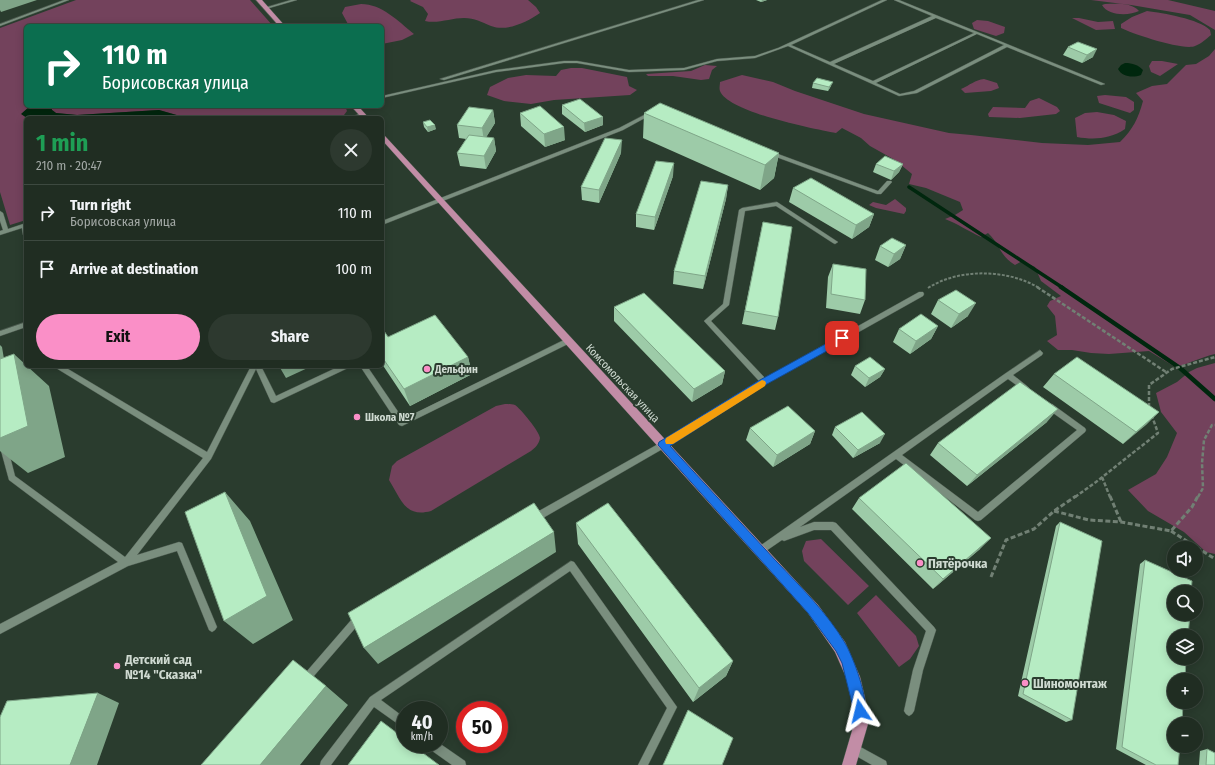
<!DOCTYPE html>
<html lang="en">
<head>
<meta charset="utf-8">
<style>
	:root { --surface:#202d22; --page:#2d392f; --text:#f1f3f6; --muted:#a2a8a5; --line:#3d4940; --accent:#fa8fc7 }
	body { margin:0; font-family:"Fira Sans Condensed",sans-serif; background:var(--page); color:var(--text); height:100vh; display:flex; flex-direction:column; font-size:15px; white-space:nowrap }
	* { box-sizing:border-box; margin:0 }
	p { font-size:13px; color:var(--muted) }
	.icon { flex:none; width:22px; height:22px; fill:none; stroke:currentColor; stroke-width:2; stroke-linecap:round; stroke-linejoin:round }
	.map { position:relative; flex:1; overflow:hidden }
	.sheet { position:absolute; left:24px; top:116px; width:360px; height:252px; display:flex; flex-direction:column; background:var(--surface); border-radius:6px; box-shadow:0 2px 10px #0003,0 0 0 1px var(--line) }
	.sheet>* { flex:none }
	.banner { position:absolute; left:24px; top:24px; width:360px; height:84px; border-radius:6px; box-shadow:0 2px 10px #0003,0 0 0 1px var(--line); background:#0b6e4f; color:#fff; overflow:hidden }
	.controls { position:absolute; left:1167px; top:541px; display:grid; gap:8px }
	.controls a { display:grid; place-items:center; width:36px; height:36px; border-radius:50%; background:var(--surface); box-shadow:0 2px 10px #0003,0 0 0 1px var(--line); font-size:20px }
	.speed { position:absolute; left:396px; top:701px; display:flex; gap:8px; font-size:20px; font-weight:700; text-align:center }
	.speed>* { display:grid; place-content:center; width:52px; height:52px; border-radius:50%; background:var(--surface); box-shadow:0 2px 10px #0003,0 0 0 1px var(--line); line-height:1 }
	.speed small { font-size:10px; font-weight:400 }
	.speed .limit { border:6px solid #d22; background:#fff; color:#111 }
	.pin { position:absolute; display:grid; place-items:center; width:34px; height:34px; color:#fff; margin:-17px; border-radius:8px; box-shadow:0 2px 6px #0006 }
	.me { position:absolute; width:44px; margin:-22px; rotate:350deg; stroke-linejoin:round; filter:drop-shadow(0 0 3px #0008) }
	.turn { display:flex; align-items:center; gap:14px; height:84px; padding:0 12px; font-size:18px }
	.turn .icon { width:52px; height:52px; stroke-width:2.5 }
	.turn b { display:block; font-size:28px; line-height:34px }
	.round { display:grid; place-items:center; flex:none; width:42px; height:42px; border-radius:21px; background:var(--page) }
	.headline { display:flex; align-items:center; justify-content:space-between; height:68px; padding:0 12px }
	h1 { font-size:24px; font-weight:700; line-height:30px; color:#1e9e55 }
	.action { display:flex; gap:8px; margin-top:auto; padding:8px 12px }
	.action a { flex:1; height:46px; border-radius:24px; background:var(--accent); color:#111; font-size:16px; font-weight:700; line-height:46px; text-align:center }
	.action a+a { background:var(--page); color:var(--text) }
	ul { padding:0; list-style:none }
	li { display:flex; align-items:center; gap:12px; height:56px; padding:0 12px; border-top:1px solid var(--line) }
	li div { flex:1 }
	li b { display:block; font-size:15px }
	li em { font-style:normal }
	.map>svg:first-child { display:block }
	.green { fill:#73425c }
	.water { fill:#00270e }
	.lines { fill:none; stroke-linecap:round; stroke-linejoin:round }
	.stream-far1 { stroke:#00270e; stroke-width:3.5 }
	.stream { stroke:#00270e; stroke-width:4.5 }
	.minor-casing { stroke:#4b594e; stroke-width:1 }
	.major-casing { stroke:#4b594e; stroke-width:1 }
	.path-far2 { stroke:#718074; stroke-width:2; stroke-dasharray:3 1.5; stroke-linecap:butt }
	.path-far1 { stroke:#718074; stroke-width:2.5; stroke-dasharray:4 2; stroke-linecap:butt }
	.path { stroke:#718074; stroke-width:3; stroke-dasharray:5 2.5; stroke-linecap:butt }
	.minor { fill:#7a8e7e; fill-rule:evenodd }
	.major { fill:#c28da6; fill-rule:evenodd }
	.wall { fill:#9dcba8 }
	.shaded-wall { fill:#7fa588 }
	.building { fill:#b6ecc3; stroke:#7fa588 }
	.route { fill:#1a73e8; stroke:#114b97 }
	.slow { fill:#f59e0b }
	.poi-dot { fill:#fa8fc7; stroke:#2a3c2e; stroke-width:1.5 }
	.labels { text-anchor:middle; stroke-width:4; stroke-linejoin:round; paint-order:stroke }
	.poi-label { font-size:11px; font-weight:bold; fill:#cfdad1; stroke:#2a3c2e; text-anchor:start }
	.street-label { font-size:11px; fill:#cfdad1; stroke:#2a3c2e }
	.near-poi-label { font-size:13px; font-weight:bold; fill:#cfdad1; stroke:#2a3c2e; text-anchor:start }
</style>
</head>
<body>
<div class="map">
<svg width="1215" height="765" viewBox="0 0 1215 765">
	<rect width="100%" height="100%" fill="#2a3c2e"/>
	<path class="green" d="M 76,0 L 250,0 L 273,26 L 26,26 L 26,106 L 30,106 L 22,114 L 27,118 L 26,118 L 26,220 L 10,225 L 0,192 L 0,28 Z
		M 411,0 L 528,0 L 536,7 L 540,13 C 527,22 507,32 491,26 C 481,22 475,18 464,18 C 451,18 438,24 425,21 L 428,14 L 423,7 L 410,1 Z
		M 1091,0 L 1168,0 L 1215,11 L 1215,30 L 1190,15 L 1131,5 Z
		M 361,4 C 382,4 398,21 414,34 L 402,40 L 382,44 L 382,26 L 349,26 L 342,13 L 345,7 Z
		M 1105,4 C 1116,4 1131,2 1139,11 C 1129,16 1108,16 1102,5 Z
		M 1147,11 C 1163,13 1199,19 1210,30 L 1211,35 C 1206,39 1201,44 1195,46 C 1184,51 1133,34 1121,28 L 1121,24 L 1132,17 Z
		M 1072,18 L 1079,18 L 1098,22 L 1113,21 L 1115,29 L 1096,30 Z
		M 977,20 L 988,21 L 1005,27 L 1004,33 L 996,36 L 974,29 L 972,23 Z
		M 1215,49 L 1215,354 C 1201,357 1189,364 1175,367 L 1149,351 L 1109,354 L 1091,353 L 1072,350 L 1058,350 L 1047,341 L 1057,335 L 1055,316 L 1047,306 L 1050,301 L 1061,296 L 1041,281 L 1035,267 L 1022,261 L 1015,265 C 998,254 1001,245 988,233 L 981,237 C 968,231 958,224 945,219 L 955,215 L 963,210 L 960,202 L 926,188 L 909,184 L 912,174 L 895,160 L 870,146 L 861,138 L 842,128 L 836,133 C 814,129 728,112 720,91 C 719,89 720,84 720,82 L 742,75 L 773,82 L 795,91 L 864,114 L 949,133 L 971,135 L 1042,143 L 1088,145 L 1120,142 C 1133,129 1138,119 1143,101 L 1136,93 L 1152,86 L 1167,84 L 1186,65 L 1196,64 L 1209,56 Z
		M 1152,61 L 1162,61 L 1178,64 L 1160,76 L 1151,72 L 1149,66 Z
		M 705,65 L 717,66 L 712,70 L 709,79 L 701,80 L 673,76 L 648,76 L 646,74 L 691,71 Z
		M 571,68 L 582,68 L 627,77 L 629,86 L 637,90 L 630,95 L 554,100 L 531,104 L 504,101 L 487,95 L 490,87 L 508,78 L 526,75 L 556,76 L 561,70 Z
		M 984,79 L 997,83 L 999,88 L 991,91 L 965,93 L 961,89 C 970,85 975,80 984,79 Z
		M 1105,95 L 1126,97 L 1134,102 L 1134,110 L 1130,113 L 1099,103 L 1097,96 Z
		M 1039,98 L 1057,107 L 1060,111 L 1056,114 L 1020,118 L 989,117 L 988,114 L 993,107 L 1025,108 L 1030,101 Z
		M 51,106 L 345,106 L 347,111 L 344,115 L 338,118 L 187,118 L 159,110 L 77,115 L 56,113 L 52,110 Z
		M 1097,112 L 1114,115 L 1126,121 L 1125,129 C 1110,139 1094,140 1077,137 L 1075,118 L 1085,113 Z
		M 895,199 L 906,208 L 906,211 L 904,214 L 876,208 L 869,205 L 873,202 L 886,205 Z
		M 1215,363 L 1215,554 L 1206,552 L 1184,532 L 1148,511 L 1128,490 L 1156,474 L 1167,457 L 1177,433 L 1161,412 L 1156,393 L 1177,382 L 1189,372 L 1197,368 Z
		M 505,404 C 508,404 512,404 515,405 C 520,408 540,432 540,438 C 539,444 535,448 531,451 L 431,511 C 405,518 401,499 389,480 L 392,466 L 397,461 L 496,406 Z
		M 821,539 L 869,586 L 848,605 L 804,561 L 802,551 L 806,541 Z
		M 876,595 L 916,636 L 919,646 L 910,659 L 899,667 L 857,613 Z"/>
	<path class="water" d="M 1125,63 C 1133,63 1138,65 1143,70 L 1141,75 C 1133,78 1122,77 1118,69 L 1121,65 Z
		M 30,106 L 51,106 L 52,110 L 56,113 L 77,115 L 159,110 L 187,118 L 27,118 L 21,114 Z"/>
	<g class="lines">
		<path class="stream-far1" d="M 909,187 L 1063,288"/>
		<path class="stream" d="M 1061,287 L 1180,368 L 1215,399"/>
		<defs>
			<path id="minor" d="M 64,0 L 69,0 L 0,26 L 0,24 Z
				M 291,0 L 297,0 L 266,9 L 264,8 Z
				M 698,0 L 704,0 L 444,80 L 440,79 Z
				M 882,0 L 887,0 L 791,45 L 830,62 L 932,16 L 894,0 L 899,0 L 1105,84 L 1101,85 L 1007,47 L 917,93 L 899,96 L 788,46 L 755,58 L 717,61 L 684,70 L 629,72 L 577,63 L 564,63 L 496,72 L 382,98 L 382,96 L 496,70 L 564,61 L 577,61 L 629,70 L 684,68 L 717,59 L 755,56 L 778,48 ZM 936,18 L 974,33 L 873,81 L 834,64 ZM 977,34 L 1004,45 L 914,91 L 900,94 L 876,83 Z
				M 650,112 L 654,113 L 623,130 L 382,225 L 382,221 L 619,128 Z
				M 362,113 L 364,114 L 364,115 L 355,118 L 349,118 Z
				M 770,151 L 878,191 L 887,181 L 891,181 L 892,182 L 881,194 L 877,194 L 768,154 L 768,152 Z
				M 777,202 L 838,242 L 835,244 L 833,243 L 776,206 L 745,211 L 729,305 L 711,321 L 765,378 L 919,292 L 923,292 L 924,294 L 923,296 L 766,384 L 666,447 L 536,522 L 533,523 L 530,522 L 529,519 L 530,516 L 660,443 L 759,381 L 704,321 L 723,304 L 739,210 L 742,208 Z
				M 0,211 L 3,213 L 8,229 L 26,223 L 26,237 L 23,235 L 22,228 L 0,235 L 0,231 L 3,230 L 0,221 Z
				M 26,322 L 26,327 L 0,336 L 0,331 Z
				M 566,339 L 568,339 L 571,341 L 570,343 L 402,426 L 399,425 L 360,366 L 367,366 L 403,419 Z
				M 1040,350 L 1043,353 L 1042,355 L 1013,375 L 1027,386 L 1029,388 L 1027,390 L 1023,390 L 1008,379 L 902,455 L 978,512 L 1077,430 L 1046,408 L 1045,406 L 1046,404 L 1052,404 L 1085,428 L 1086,430 L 1085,432 L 981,520 L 978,521 L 975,520 L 896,459 L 800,527 L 814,522 L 833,522 L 836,523 L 934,627 L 936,630 L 923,670 L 914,711 L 912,714 L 909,716 L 906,714 L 904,711 L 913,670 L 926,631 L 831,530 L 814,530 L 784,541 L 782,540 L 760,555 L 757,554 L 756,551 L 757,548 L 1006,373 Z
				M 55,366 L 63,366 L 207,452 L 251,366 L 261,366 L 276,396 L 340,366 L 349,366 L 348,368 L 274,403 L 271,402 L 256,369 L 211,459 L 137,555 L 179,542 L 182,543 L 217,627 L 215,630 L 212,632 L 209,630 L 177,551 L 128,566 L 0,634 L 0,624 L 118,562 L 9,480 L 0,447 L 0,430 L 3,431 L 4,433 L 15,476 L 125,557 L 203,458 L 56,368 Z
				M 571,561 L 574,562 L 677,707 L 648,765 L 638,765 L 667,708 L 570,571 L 381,700 L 405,718 L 405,729 L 374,707 L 331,765 L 320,765 L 321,761 L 370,697 Z
				M 360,614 L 363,616 L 365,619 L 363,622 L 358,625 L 307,684 L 304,686 L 301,684 L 299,681 L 301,678 L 352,619 Z
				M 439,743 L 465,761 L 466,765 L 452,765 L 428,748 L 427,744 L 439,744 Z
				M 855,744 L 886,761 L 887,765 L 872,765 L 851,753 L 850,749 L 851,745 Z"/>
			<path id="major" d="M 256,0 L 262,0 L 285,26 L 279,26 Z
				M 351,106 L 358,106 L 369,118 L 362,118 Z
				M 382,134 L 384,135 L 818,605 L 845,642 L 860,677 L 865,698 L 868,724 L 856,765 L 842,765 L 854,724 L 851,698 L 846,677 L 835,652 L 808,613 L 382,140 Z"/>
		</defs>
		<use href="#minor" class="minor-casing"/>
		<use href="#major" class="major-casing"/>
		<path class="path-far2" d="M 928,288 C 959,268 1008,269 1039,288"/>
		<path class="path-far1" d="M 1037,287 L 1166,372
			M 1149,407 L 1149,385 L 1172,369 L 1215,357
			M 1102,477 L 1110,497
			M 1075,497 L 1096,482 L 1158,433 L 1152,416
			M 1198,497 L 1203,488 L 1202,463 L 1204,440 L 1212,425 L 1215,425"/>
		<path class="path" d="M 1110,496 L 1121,522
			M 1054,511 L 1089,520 L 1121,522 L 1171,531 L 1192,507 L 1198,496
			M 1171,531 L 1215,559
			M 991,577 L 1006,540 L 1034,529 L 1054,511 L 1076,496"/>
		<use href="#minor" class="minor"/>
		<use href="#major" class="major"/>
	</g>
	<path class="wall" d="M 756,0 L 767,0 L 761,2 Z
		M 1078,42 L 1093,57 L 1082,63 L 1063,55 L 1068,47 Z
		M 813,83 L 831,86 L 828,91 L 812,88 Z
		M 562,105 L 603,117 L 603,125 L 585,132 L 562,114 Z
		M 493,110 L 495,123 L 486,137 L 494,138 L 496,151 L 486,169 L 460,166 L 457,153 L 466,139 L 459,138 L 457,125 Z
		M 520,113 L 565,140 L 545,147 L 521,126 Z
		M 644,113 L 779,153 L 774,178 L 760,190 L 643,138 Z
		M 423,122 L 436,129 L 428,132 L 424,127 Z
		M 621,153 L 599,203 L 582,200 L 581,187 Z
		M 876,164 L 903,164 L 899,172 L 891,180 L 873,172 Z
		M 673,176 L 654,230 L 636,227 L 636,214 Z
		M 728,185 L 726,199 L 703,289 L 673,284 L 674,271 Z
		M 793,188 L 874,214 L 869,227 L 852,239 L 789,202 Z
		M 763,222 L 778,317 L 775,330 L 742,324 Z
		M 906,245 L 900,259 L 888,267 L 875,260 L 880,246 Z
		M 833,264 L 865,300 L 860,314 L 826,308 L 828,277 Z
		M 938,300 L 968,316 L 951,328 L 931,314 Z
		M 614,307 L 725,371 L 722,384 L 692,402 L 614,321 Z
		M 938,326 L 931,339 L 910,354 L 893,342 L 899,329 Z
		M 382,328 L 388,337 L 468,357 L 472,374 L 410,406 L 382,364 Z
		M 855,366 L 885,369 L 880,377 L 865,387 L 851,375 Z
		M 1054,374 L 1159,412 L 1123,444 L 1043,387 Z
		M 1047,422 L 967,486 L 930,455 L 938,443 Z
		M 835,427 L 880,443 L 853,458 L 832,435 Z
		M 750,428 L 815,431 L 810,444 L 773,467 L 746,440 Z
		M 859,498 L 980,549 L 933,589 L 852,509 Z
		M 1060,522 L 1072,720 L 1066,722 L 1018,696 L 1056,526 Z
		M 576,523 L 733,661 L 726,676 L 693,702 L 578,544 Z
		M 1145,560 L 1178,765 L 1146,765 L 1116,749 L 1140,564 Z
		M 1207,749 L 1215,765 L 1199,765 L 1200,751 Z"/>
	<path class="shaded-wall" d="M 0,0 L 37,0 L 1,12 L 0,10 Z
		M 762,0 L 767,0 L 761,2 Z
		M 1097,49 L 1093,57 L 1082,63 L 1087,55 Z
		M 833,82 L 831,86 L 828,91 L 829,87 Z
		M 493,110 L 495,123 L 484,141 L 482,128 Z
		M 603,117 L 603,125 L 585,132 L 584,123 Z
		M 435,125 L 436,129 L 428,132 L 427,127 Z
		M 564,127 L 565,140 L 545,147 L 544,134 Z
		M 494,138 L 496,151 L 486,169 L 484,156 Z
		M 622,140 L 621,153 L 599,203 L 599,190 Z
		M 779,153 L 774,178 L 760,190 L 765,165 Z
		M 674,163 L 673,176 L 654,230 L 655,217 Z
		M 903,164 L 899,172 L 891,180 L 894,171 Z
		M 728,185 L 726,199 L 703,289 L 705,276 Z
		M 874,214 L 869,227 L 852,239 L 856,225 Z
		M 906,245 L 900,259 L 888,267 L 894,254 Z
		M 976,303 L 968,316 L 951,328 L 959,314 Z
		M 938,326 L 931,339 L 910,354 L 916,341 Z
		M 0,345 L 2,347 L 5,365 L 0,367 Z
		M 14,354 L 26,365 L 26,366 L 27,366 L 49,386 L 65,457 L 28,473 L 0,451 L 0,438 Z
		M 468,357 L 472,374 L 410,406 L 404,389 Z
		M 279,366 L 312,366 L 286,378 Z
		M 885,369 L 880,377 L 865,387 L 869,378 Z
		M 725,371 L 722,384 L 692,402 L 694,389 Z
		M 1058,409 L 1047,422 L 967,486 L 977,475 Z
		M 1159,412 L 1146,425 L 1123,444 L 1136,432 Z
		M 815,431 L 810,444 L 773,467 L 777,455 Z
		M 885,434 L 880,443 L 853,458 L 858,450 Z
		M 225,492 L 250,521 L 293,620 L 253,644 L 224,621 Z
		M 554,532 L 556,552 L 378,664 L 364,648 Z
		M 991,538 L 980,549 L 933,589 L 943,579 Z
		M 733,661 L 726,676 L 693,702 L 699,688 Z
		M 326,686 L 348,705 L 300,765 L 260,765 Z
		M 98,693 L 119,703 L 97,765 L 70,765 Z"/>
	<path class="building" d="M 1078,42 L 1097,49 L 1087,55 L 1068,47 Z
		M 817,78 L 833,82 L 829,87 L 813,83 Z
		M 580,99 L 603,117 L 584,123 L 562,105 Z
		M 660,103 L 779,153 L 765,165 L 644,113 Z
		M 540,106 L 564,127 L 544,134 L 520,113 Z
		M 469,107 L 493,110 L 482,128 L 457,125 Z
		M 430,120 L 435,125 L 427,127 L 423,122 Z
		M 469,135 L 494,138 L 484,156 L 457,153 Z
		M 605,138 L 622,140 L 599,190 L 581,187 Z
		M 885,156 L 903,164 L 894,171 L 876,164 Z
		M 656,161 L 674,163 L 655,217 L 636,214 Z
		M 811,178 L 874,214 L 856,225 L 793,188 Z
		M 701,181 L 728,185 L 705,276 L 674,271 Z
		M 24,202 L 26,202 L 26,211 Z
		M 763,222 L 792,227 L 778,317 L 745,311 Z
		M 892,238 L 906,245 L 894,254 L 880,246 Z
		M 833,264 L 866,269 L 865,300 L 831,294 Z
		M 956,290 L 976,303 L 959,314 L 938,300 Z
		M 644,293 L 725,371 L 694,389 L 614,307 Z
		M 921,314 L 938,326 L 916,341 L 899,329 Z
		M 435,315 L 468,357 L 404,389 L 382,357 L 382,328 L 388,337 Z
		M 14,354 L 28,426 L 0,438 L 0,359 Z
		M 870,357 L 885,369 L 869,378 L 855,366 Z
		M 1077,357 L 1159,412 L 1136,432 L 1054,374 Z
		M 1020,382 L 1058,409 L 977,475 L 938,443 Z
		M 788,406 L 815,431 L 777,455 L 750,428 Z
		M 862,412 L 885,434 L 858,450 L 835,427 Z
		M 906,463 L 991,538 L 943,579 L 859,498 Z
		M 225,492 L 267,596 L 224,621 L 185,512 Z
		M 534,503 L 554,532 L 364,648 L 348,613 Z
		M 608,503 L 733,661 L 699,688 L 576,523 Z
		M 1060,522 L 1102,541 L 1072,720 L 1023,694 Z
		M 1145,560 L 1192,581 L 1191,592 L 1174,592 L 1174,614 L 1190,614 L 1188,636 L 1174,636 L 1174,658 L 1186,658 L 1185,680 L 1174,680 L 1174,702 L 1183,702 L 1182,724 L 1174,724 L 1174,746 L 1180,746 L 1178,765 L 1156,765 L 1122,747 Z
		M 293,660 L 326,686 L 260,765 L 201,765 Z
		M 98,693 L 70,765 L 0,765 L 0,717 L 7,701 Z
		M 688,710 L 733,738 L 722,765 L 663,765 Z
		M 381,721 L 405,739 L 405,744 L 411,744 L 439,765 L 348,765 Z
		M 1207,749 L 1215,753 L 1215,765 L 1206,765 Z"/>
	<path class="route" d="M 842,335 L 846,338 L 845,341 L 767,384 L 670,446 C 705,484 741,523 777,562 C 801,587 827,613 845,643 C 853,657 870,701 864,715 L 860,717 L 855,715 L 842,663 L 836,651 L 808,613 L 658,445 L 659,442 L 760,380 Z"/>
	<path class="slow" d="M 762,380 L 765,381 L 766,383 L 765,386 L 673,444 L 666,444 L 665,441 L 666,438 Z"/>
	<g class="poi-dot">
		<circle cx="427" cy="369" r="4"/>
		<circle cx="357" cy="417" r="4"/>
		<circle cx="920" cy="563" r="4"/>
		<circle cx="117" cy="666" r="4"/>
		<circle cx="1025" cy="683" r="4"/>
	</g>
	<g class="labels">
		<g class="poi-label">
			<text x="435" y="373">Дельфин</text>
			<text x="365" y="421">Школа №7</text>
		</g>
		<g class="street-label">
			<text transform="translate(623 383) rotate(47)" y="4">Комсомольская улица</text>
		</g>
		<g class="near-poi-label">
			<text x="928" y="568">Пятёрочка</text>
			<text x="125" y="664">Детский сад<tspan x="125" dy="15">№14 "Сказка"</tspan></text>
			<text x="1033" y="688">Шиномонтаж</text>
		</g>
	</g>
</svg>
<div class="controls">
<a><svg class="icon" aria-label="sound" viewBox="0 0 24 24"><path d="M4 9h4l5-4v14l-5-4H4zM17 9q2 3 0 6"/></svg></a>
<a><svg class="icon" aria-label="search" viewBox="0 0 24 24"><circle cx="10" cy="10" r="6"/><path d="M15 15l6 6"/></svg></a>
<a><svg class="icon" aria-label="layers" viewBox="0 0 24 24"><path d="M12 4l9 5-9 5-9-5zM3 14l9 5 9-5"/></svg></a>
<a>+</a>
<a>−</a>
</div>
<div class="speed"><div>40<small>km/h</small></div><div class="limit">50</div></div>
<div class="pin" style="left:842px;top:338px;background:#d93025"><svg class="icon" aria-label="arrive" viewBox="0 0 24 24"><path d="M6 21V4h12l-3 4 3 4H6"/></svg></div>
<svg class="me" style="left:860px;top:711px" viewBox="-20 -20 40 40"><path d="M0-17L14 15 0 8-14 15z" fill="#1a73e8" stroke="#fff" stroke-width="4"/></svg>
<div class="banner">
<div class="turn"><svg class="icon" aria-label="right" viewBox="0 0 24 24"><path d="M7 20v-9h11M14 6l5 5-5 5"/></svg><div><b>110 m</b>Борисовская улица</div></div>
</div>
<section class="sheet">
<div class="headline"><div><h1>1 min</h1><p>210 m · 20:47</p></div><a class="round"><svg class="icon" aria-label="close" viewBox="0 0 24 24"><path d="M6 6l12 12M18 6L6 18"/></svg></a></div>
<ul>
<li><svg class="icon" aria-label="right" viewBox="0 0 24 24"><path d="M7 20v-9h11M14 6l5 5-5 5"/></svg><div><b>Turn right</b><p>Борисовская улица</p></div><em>110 m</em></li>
<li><svg class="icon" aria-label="arrive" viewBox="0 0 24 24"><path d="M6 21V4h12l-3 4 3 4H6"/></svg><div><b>Arrive at destination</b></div><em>100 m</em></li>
</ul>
<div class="action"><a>Exit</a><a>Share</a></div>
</section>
</div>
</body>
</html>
